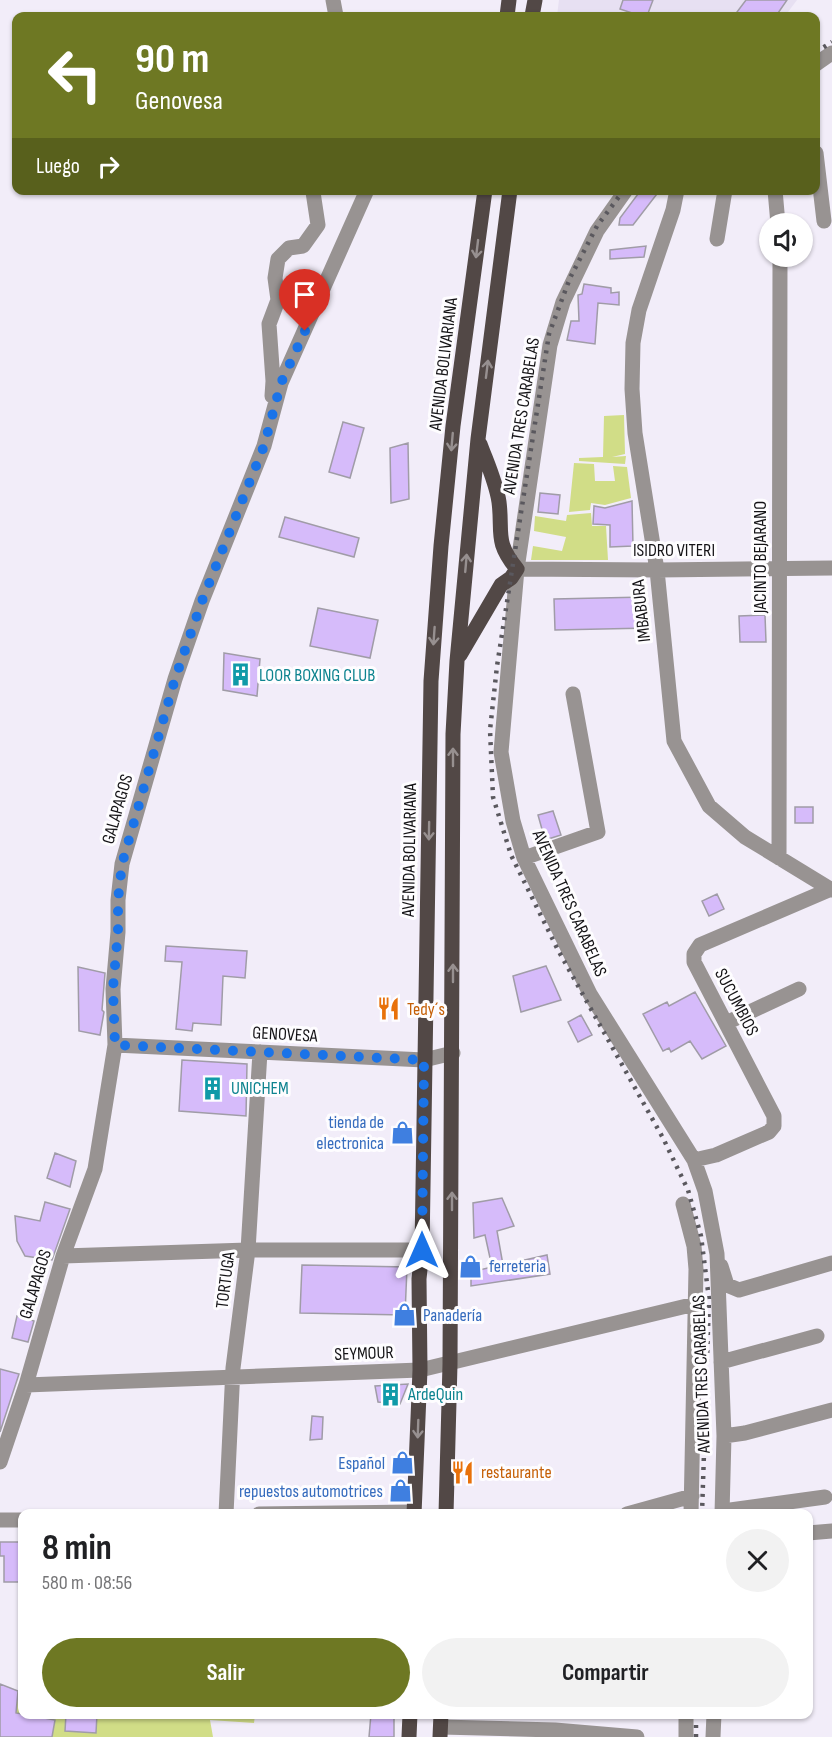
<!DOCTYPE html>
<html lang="es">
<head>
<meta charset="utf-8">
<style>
	:root { --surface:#fff; --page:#f2f2f2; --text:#202124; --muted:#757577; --accent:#6e7823 }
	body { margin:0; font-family:"Sofia Sans Condensed",sans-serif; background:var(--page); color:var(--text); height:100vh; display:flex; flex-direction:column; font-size:22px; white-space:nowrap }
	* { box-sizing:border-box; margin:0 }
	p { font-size:20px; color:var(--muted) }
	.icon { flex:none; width:33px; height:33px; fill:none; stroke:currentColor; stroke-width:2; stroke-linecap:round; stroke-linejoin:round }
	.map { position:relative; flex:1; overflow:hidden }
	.drawer { position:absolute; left:18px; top:1509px; width:795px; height:210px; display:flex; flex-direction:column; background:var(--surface); border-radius:12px; box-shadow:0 2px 4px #0004 }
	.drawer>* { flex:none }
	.top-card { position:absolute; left:12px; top:12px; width:808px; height:183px; border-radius:12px; box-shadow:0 2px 4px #0004; background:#6e7823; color:#fff; overflow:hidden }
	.tools { position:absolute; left:759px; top:213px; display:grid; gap:12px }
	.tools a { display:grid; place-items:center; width:54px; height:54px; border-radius:50%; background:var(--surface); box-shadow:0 2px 4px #0004; font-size:30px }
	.pin { position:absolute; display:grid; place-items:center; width:51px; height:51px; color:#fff; margin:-62px -26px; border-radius:50% 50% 50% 0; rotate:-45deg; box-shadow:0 0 6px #0007 }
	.pin .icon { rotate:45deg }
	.me { position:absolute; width:66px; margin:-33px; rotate:0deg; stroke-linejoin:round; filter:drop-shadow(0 0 4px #0008) }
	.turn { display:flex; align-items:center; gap:21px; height:126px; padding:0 24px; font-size:27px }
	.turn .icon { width:78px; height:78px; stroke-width:2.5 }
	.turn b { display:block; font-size:42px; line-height:51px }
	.then { display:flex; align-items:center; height:57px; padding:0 24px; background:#0003; gap:12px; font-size:22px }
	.round { display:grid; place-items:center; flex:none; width:63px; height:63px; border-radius:32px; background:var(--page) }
	.headline { display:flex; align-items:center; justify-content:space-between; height:102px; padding:0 24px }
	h1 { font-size:36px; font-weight:700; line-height:45px }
	.action { display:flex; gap:12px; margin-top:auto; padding:12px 24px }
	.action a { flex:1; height:69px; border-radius:36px; background:var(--accent); color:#fff; font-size:24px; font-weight:700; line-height:69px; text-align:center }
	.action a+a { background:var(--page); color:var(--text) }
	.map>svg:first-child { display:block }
	.built { fill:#e7e0f2 }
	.green { fill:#d1dd87 }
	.building { fill:#d6bbfa; stroke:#a09ca7; stroke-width:1.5 }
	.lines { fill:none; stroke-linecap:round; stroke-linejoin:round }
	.minor { stroke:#989392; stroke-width:15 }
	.major { stroke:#524846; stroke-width:15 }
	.rail { stroke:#5a585e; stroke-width:4.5; stroke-dasharray:3 6; stroke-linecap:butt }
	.oneway { stroke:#979090 }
	.route { stroke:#1a73e8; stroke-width:10; stroke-dasharray:0 18 }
	.labels { text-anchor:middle; stroke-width:6; stroke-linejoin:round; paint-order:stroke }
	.street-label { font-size:18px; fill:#141316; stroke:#fefdff }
	.culture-label { font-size:18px; fill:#0d838f; stroke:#fefdff; text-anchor:start }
	.food-label { font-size:18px; fill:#c56008; stroke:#fefdff; text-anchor:start }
	.shop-label { font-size:18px; fill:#366cbe; stroke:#fefdff; text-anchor:end }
</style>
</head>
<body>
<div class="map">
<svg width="832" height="1737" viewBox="0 0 832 1737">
	<rect width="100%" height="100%" fill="#f2edf9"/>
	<path class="built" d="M 559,0 L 797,0 L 785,16 L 557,16 Z"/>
	<path class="green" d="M 624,415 L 625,454 L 612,457 L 626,456 L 625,464 L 579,461 L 579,458 L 603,457 L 604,416 Z
		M 574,463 L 594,464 L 595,481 L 615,481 L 613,466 L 627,467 L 631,498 L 605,505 L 591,503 L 590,510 L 569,512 Z
		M 591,513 L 592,526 L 606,526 L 608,560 L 531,560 L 533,546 L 562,551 L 566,537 L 534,531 L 535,516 L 566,521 L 567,515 Z
		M 22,1661 L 22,1714 L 255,1715 L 254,1723 L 210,1720 L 213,1737 L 13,1737 Z"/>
	<path class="building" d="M 623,0 L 653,0 L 647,16 L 641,16 L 620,9 Z
		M 746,0 L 787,0 L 776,16 L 734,16 Z
		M 641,190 L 660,190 L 633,225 L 619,225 L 620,218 Z
		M 646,246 L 644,257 L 610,259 L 610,250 Z
		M 584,284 L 611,288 L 611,293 L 619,292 L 619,305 L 598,303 L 595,344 L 567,340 L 571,321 L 579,321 L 578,295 L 582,294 Z
		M 343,422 L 364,428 L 350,478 L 329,472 Z
		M 408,443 L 409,499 L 391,503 L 390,448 Z
		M 540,493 L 560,495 L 558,514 L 538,512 Z
		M 632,501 L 633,546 L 610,547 L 610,525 L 593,524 L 594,506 L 605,508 Z
		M 285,517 L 359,538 L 354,557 L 279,537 Z
		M 645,597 L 649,628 L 555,630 L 554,599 Z
		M 318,608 L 378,620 L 370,658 L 310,646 Z
		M 765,615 L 766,642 L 740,642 L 739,616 Z
		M 224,653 L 260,659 L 257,696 L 223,690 Z
		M 795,807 L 813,807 L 813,823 L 795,823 Z
		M 553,811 L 561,835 L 545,840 L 538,815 Z
		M 717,894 L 724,909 L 709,916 L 702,901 Z
		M 166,946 L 247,951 L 245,978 L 223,976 L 221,1025 L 193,1023 L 192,1031 L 176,1029 L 182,962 L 165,961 Z
		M 546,966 L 561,1000 L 521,1012 L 513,976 Z
		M 78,967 L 105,973 L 102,1010 L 104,1012 L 100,1035 L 79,1031 Z
		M 695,992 L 726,1046 L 702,1059 L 690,1041 L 671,1052 L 669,1048 L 663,1051 L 643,1014 L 667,1002 L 669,1006 Z
		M 581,1015 L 592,1035 L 578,1042 L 568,1022 Z
		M 182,1060 L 247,1064 L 246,1116 L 179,1111 Z
		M 55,1153 L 76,1161 L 70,1187 L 47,1178 Z
		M 502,1198 L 514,1226 L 497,1231 L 503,1265 L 547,1255 L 550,1274 L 471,1286 L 471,1272 L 492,1267 L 485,1235 L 474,1238 L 473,1203 Z
		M 45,1202 L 70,1209 L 52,1260 L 25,1256 L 17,1241 L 15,1216 L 40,1221 Z
		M 302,1265 L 407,1267 L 405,1315 L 300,1313 Z
		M 17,1316 L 34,1321 L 28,1342 L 12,1338 Z
		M 0,1369 L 19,1374 L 0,1432 Z
		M 408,1384 L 400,1404 L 378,1402 L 375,1386 Z
		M 312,1416 L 323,1417 L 322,1439 L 310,1440 Z
		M 0,1542 L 22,1542 L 22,1582 L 4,1582 L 4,1556 L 0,1556 Z
		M 0,1684 L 18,1691 L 16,1713 L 55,1720 L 52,1737 L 0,1737 Z
		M 66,1714 L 97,1714 L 96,1733 L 65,1731 Z
		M 371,1714 L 394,1714 L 394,1737 L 369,1737 Z"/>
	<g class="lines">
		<path class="minor" d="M 333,0 L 336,16
			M 816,64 L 832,53
			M 816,153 L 824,221
			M 626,190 L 597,231 L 563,302 L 550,345 L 517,569 L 501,752 L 513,821 L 524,858 L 590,994 L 694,1160 L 705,1191 L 717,1254 L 724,1436 L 722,1514
			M 677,190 L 673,210 L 639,310 L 633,343 L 632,389 L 635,433 L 657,570 L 674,741 L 709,806 L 745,837 L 832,890
			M 775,190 L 778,224
			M 717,239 L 725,190
			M 272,396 L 273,381 L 269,324 L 278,300 L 275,278 L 278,259 L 289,248 L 303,246 L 318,225 L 313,192 L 315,190
			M 517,569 L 657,570 L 832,568
			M 524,858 L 598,832 L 573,694
			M 779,858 L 780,256
			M 726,1023 L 799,989
			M 115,1045 L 424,1060 L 453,1053
			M 694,1160 L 716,1155 L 769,1132 L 774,1126 L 774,1116 L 694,962 L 694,954 L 700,945 L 831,889
			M 683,1204 L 694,1246 L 696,1269 L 691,1514
			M 63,1256 L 248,1250 L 422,1250
			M 721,1266 L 727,1285 L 739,1290 L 832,1263
			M 721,1362 L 817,1336
			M 26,1385 L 420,1370 L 695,1304
			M 724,1436 L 745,1433 L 832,1410
			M 0,1462 L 26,1385 L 63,1256 L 95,1169 L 115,1045 L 113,989 L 118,932 L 118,900 L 122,864 L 175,679 L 202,601 L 264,446 L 281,383 L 367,190
			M 723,1511 L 825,1497
			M 226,1514 L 233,1368 L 248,1250 L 260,1052
			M 259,1514 L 414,1512
			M 627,1514 L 692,1496
			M 0,1520 L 22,1520
			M 808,1533 L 832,1531
			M 441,1727 L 555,1730 L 637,1737
			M 686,1737 L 686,1714
			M 713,1737 L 714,1714"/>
		<path class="major" d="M 507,16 L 509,0
			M 532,16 L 535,0
			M 460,655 L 501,585 L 511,578 L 517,569 C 494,541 503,533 499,502 C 496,482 487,463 480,444
			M 414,1514 L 420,1370 L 419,1279 L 422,1250 L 431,681 L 441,546 L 453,426 L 485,190
			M 446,1514 L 450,1364 L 453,734 L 457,661 L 478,439 L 510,190
			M 409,1737 L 410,1714
			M 440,1737 L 441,1714"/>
		<path class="rail" d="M 816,52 L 832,42
			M 624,190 L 597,226 L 570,278 L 549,334 L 497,666 L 490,730 L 493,797 L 511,855 L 558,950 L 663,1138 L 688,1190 L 701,1236 L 709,1299 L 702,1514
			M 696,1737 L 696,1714"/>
	</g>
	<defs><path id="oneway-shaft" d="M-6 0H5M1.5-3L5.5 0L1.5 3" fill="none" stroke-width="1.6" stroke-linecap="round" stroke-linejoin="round" transform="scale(1.5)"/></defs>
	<g class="oneway">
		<use href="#oneway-shaft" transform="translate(477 249) rotate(97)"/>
		<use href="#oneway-shaft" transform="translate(487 369) rotate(-83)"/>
		<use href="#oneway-shaft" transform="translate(452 442) rotate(95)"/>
		<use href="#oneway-shaft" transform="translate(466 563) rotate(-85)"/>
		<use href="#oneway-shaft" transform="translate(434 636) rotate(94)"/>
		<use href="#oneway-shaft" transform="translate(453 757) rotate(-90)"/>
		<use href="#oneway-shaft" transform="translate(429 831) rotate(91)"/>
		<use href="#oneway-shaft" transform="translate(453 973) rotate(-90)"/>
		<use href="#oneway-shaft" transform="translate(452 1201) rotate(-90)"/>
		<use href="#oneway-shaft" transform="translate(418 1429) rotate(92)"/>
	</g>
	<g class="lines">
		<path class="route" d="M 305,331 L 281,383 L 264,446 L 202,601 L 175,679 L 122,864 L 118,900 L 118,932 L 113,988 L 115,1045 L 424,1060 L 422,1250"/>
	</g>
	<defs>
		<symbol id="building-bare" viewBox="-9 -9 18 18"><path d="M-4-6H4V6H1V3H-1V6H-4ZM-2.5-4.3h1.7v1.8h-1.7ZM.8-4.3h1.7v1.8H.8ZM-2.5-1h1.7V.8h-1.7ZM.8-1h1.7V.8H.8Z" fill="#0f9aa8" stroke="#fefdff" stroke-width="2.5" paint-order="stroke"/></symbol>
		<symbol id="restaurant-bare" viewBox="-9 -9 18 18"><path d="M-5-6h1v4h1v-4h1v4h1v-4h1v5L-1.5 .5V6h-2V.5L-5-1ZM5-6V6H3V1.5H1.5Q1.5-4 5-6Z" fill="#e8710a" stroke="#fefdff" stroke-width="2.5" paint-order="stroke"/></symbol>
		<symbol id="shop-bare" viewBox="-9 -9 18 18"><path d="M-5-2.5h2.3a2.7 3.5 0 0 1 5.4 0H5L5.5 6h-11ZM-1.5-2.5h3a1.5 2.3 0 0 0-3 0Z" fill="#3f7fe0" stroke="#fefdff" stroke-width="2.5" paint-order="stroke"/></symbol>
	</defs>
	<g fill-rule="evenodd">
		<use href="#building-bare" x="224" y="658" width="33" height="33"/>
		<use href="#restaurant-bare" x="372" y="992" width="33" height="33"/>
		<use href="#building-bare" x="196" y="1072" width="33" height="33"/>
		<use href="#shop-bare" x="386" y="1116" width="33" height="33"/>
		<use href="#shop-bare" x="454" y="1250" width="33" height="33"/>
		<use href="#shop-bare" x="388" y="1298" width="33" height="33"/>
		<use href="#building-bare" x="374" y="1378" width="33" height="33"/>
		<use href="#shop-bare" x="386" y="1446" width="33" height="33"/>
		<use href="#restaurant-bare" x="446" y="1456" width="33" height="33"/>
		<use href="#shop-bare" x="384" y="1474" width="33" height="33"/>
	</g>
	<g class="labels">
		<g class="street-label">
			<text transform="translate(443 364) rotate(-83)" y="6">AVENIDA BOLIVARIANA</text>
			<text transform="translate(521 416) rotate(-81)" y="6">AVENIDA TRES CARABELAS</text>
			<text x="674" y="556">ISIDRO VITERI</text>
			<text transform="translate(760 557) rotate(-90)" y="6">JACINTO BEJARANO</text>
			<text transform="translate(641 611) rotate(-96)" y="6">IMBABURA</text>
			<text transform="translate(117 809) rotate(-74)" y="6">GALAPAGOS</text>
			<text transform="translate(409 850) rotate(-89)" y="6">AVENIDA BOLIVARIANA</text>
			<text transform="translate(570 903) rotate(66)" y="6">AVENIDA TRES CARABELAS</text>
			<text transform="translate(737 1002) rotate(62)" y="6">SUCUMBIOS</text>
			<text transform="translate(285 1034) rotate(3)" y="6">GENOVESA</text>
			<text transform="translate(225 1280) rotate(-83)" y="6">TORTUGA</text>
			<text transform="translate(35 1284) rotate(-73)" y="6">GALAPAGOS</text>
			<text transform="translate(364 1353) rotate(-2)" y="6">SEYMOUR</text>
			<text transform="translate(701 1374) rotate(-92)" y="6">AVENIDA TRES CARABELAS</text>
		</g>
		<g class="culture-label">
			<text x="259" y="681">LOOR BOXING CLUB</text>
			<text x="231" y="1094">UNICHEM</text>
			<text x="408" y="1400">ArdeQuin</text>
		</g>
		<g class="food-label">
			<text x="407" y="1015">Tedy´s</text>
			<text x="481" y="1478">restaurante</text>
		</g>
		<g class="shop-label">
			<text x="384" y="1128">tienda de<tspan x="384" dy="21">electronica</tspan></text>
			<text x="489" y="1272" text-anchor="start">ferreteria</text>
			<text x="423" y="1321" text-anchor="start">Panadería</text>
			<text x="385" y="1469">Español</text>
			<text x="383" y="1497">repuestos automotrices</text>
		</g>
	</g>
</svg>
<div class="tools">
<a><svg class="icon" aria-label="sound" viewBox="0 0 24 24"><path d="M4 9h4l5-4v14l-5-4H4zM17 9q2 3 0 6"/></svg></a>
</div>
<div class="pin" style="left:305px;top:331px;background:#d93025"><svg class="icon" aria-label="arrive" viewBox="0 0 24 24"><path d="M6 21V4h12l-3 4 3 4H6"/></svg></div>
<svg class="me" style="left:422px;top:1250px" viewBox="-20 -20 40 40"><path d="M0-17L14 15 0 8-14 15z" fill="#1a73e8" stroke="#fff" stroke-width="4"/></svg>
<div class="top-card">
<div class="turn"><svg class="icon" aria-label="left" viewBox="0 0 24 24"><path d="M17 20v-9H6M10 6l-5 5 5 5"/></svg><div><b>90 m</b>Genovesa</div></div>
<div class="then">Luego<svg class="icon" aria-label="right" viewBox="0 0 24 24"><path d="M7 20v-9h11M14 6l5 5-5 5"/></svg></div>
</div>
<section class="drawer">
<div class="headline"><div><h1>8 min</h1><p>580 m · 08:56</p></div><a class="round"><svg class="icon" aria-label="close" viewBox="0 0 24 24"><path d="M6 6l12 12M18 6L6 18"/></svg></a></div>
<div class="action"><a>Salir</a><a>Compartir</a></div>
</section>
</div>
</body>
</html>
